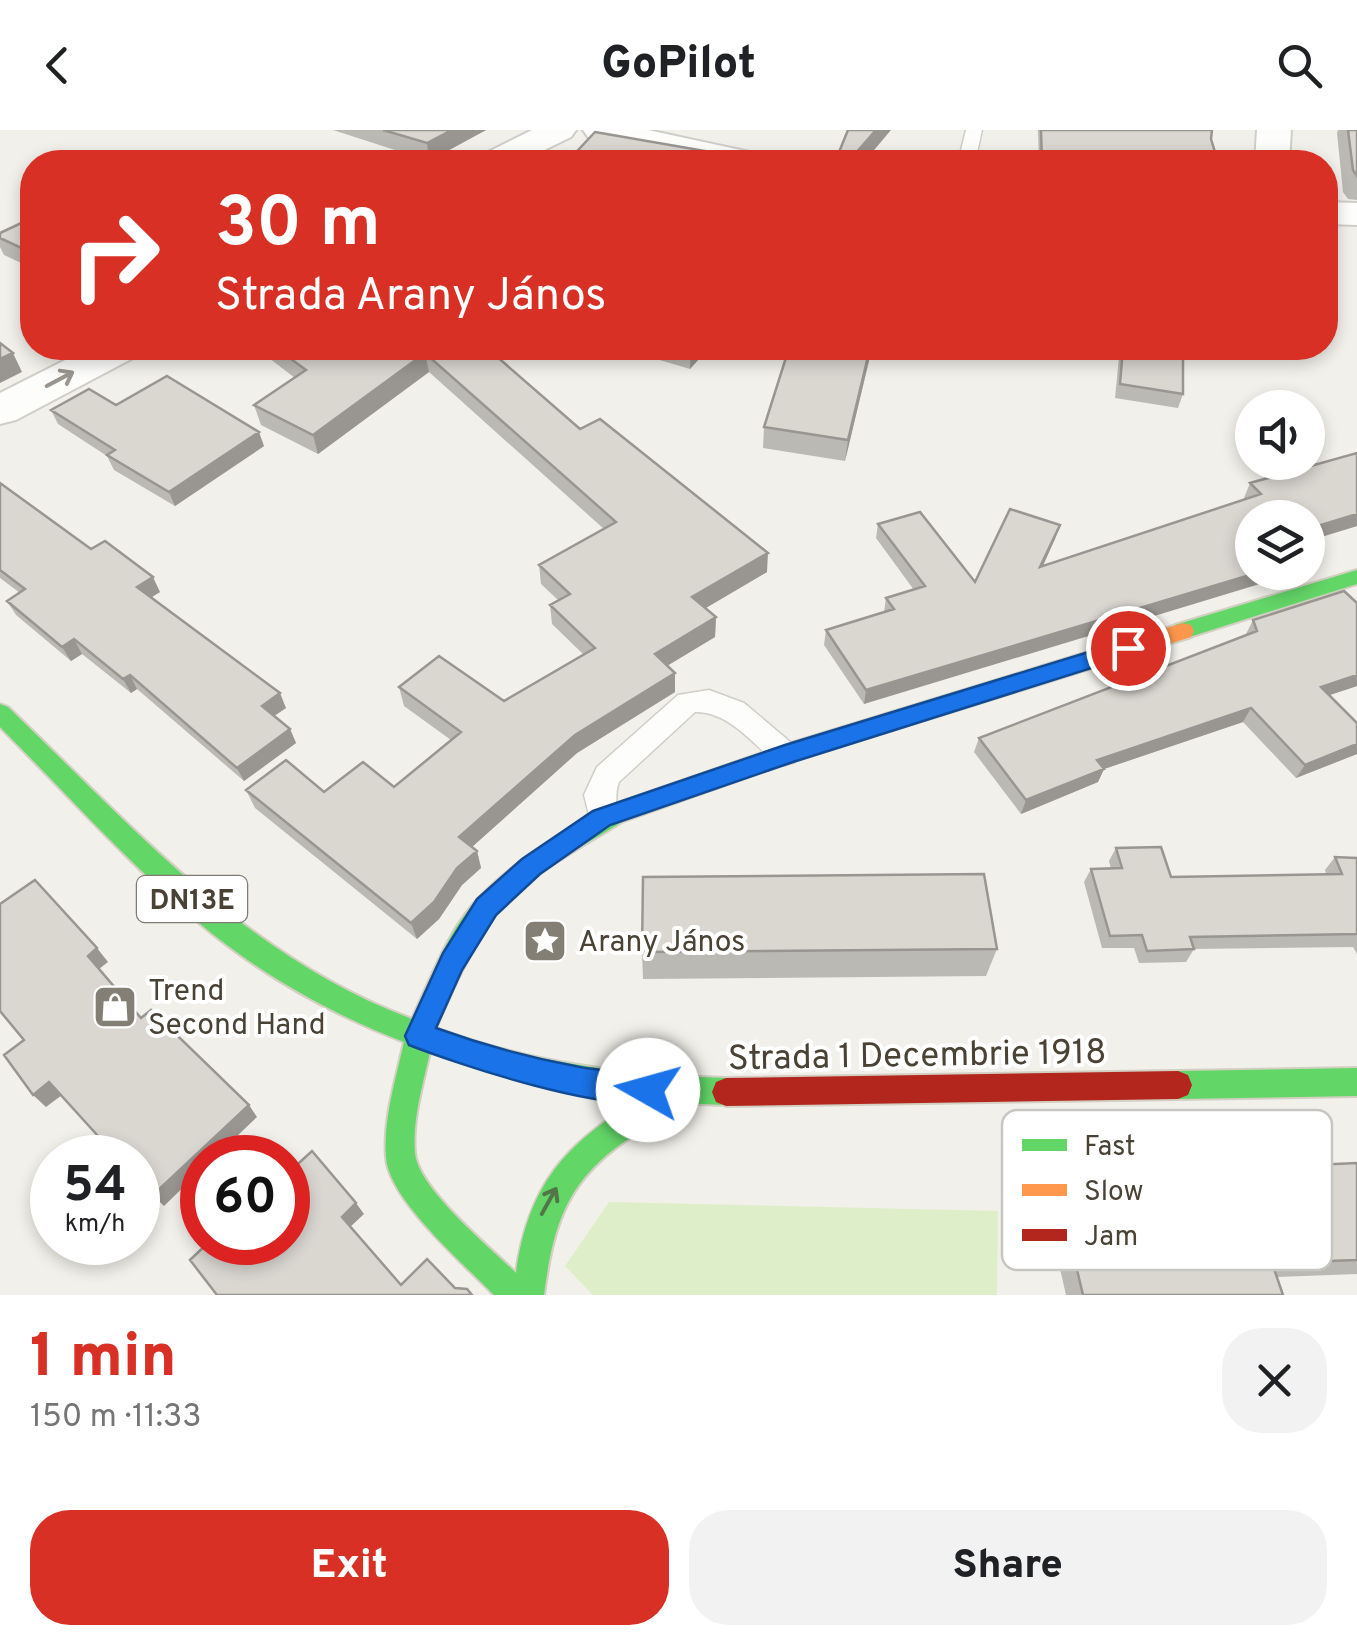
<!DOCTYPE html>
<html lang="en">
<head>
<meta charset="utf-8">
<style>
	:root { --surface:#fff; --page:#f2f2f2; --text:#202124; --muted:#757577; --accent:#d93025 }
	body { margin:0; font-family:Overpass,sans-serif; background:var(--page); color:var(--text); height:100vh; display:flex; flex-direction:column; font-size:38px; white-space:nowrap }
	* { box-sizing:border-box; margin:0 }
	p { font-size:32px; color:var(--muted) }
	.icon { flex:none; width:55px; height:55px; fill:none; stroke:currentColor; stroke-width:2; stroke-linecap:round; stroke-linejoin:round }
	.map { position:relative; height:1165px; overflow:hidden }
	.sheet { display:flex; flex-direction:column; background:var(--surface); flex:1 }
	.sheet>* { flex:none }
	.guide { position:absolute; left:20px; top:20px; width:1318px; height:210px; border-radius:40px; box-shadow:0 5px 15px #0003; background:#d93025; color:#fff; overflow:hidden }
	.controls { position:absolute; left:1235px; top:260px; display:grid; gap:20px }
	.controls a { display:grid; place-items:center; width:90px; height:90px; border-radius:50%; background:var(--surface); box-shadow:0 5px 15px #0003; font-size:50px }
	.speed { position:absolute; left:30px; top:1005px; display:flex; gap:20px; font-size:50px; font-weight:700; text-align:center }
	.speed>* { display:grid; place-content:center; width:130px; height:130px; border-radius:50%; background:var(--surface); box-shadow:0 5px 15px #0003; line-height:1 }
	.speed small { font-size:25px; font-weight:400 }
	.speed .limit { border:15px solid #d22; background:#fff; color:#111 }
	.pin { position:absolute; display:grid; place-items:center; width:85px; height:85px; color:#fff; margin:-42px; border:5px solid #fff; border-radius:50%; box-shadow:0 2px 10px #0007 }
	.me { position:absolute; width:110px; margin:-55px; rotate:277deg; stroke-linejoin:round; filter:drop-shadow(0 0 8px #0008) }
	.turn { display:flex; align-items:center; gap:35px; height:210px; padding:0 30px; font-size:45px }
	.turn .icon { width:130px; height:130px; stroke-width:2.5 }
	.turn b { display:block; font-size:70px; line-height:85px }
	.round { display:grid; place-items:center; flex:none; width:105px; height:105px; border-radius:40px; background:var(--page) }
	.head { display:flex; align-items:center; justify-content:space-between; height:170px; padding:0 30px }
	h1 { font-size:60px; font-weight:800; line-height:75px; color:var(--accent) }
	.action { display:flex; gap:20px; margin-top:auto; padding:20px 30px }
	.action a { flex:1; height:115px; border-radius:40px; background:var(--accent); color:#fff; font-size:40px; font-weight:800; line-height:115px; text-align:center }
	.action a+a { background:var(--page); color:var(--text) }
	header { display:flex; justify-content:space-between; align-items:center; height:130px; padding:0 30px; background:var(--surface); font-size:45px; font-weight:800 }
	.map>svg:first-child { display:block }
	.green { fill:#deeec8 }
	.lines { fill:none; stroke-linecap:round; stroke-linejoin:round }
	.lane-casing { stroke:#d0cec8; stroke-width:3 }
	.street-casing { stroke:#d0cec8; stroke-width:4 }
	.fast-casing { stroke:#d3cfc2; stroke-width:4 }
	.slow-casing { stroke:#d3cfc2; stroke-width:4 }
	.jam-casing { stroke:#d3cfc2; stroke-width:4 }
	.path { stroke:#d2d0ca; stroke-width:4; stroke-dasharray:4 4; stroke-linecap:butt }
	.lane { fill:#fdfdfc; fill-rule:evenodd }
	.street { fill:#fdfdfc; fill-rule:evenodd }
	.fast { fill:#63d668; fill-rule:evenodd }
	.slow { fill:#ff974d; fill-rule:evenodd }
	.jam { fill:#b3261e; fill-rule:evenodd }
	.wall { fill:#bbb9b4 }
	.shaded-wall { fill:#999692 }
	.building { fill:#dad7d1; stroke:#999692; stroke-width:2.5 }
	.oneway { stroke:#9a968f }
	.oneway2 { stroke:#527647 }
	.route { fill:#1a73e8; stroke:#114b97; stroke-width:2.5 }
	.labels { text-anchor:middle; stroke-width:8; stroke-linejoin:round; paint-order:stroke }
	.shield { fill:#fff; stroke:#807b72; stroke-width:2.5 }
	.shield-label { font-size:28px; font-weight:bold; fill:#494235 }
	.poi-label { font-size:30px; fill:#494235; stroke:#fff; text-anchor:start }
	.near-street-label { font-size:35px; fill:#494235; stroke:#fff }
	.key { fill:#fff; stroke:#c8c6c2; stroke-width:2.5 }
	.key-label { font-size:28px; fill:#494235 }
</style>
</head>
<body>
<header><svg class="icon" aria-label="back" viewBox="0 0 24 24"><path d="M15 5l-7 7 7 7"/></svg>GoPilot<svg class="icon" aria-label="search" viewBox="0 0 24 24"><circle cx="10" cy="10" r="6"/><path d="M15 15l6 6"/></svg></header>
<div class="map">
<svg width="1357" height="1165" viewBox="0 0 1357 1165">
	<rect width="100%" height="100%" fill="#f2f0ea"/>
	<path class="green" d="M 609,1072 L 998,1081 L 997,1165 L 593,1165 L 565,1136 Z"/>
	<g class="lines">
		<defs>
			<path id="lane" d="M 966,0 L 982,0 L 975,32 L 958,32 Z
				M 709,560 L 744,573 L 795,616 L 799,624 L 795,632 L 785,635 L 775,632 C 752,612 727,581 695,582 L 619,652 C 613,667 620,682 612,697 L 602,700 L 592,697 L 584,665 L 597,637 L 678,565 Z"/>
			<path id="street" d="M 532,0 L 576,0 L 571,7 L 520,32 L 477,32 L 482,25 Z
				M 583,0 L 648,0 L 764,25 L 769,32 L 705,32 L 588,7 Z
				M 1257,0 L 1291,0 L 1289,32 L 1255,32 Z
				M 1325,72 L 1357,73 L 1357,95 L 1325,94 Z
				M 89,218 L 141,218 L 135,227 L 16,290 L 0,294 L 0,263 Z"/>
			<path id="fast" d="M 1357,440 L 1357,454 L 1183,509 L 1172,501 L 1175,495 Z
				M 0,574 L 8,577 C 132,696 247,828 412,889 C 431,849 448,799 480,767 C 516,729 562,704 607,677 L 615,674 L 623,677 L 627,684 L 623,691 C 580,719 524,745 493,788 C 469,822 452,860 436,898 C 529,933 627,945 726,948 L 736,952 L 740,962 L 736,972 C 719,979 699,970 683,976 C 666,983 651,995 636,1004 C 569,1046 554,1089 544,1165 L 494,1165 C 465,1135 388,1069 386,1027 C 383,989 396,949 404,912 C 331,884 258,843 198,792 C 128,733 65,662 0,597 ZM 430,922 L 524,952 L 637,971 C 564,1014 528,1057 516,1143 C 490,1117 418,1059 415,1023 C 412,990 423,954 430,922 Z
				M 1357,938 L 1357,966 L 1178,969 L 1168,965 L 1164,955 L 1168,945 L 1178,941 Z"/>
			<path id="slow" d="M 1183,493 L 1191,495 L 1194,501 L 1191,507 L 790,632 L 615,694 L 607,691 L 603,684 L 607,677 L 785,615 Z"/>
			<path id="jam" d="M 1178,941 L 1188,945 L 1192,955 L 1188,965 L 1178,969 L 726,976 L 716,972 L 712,962 L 716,952 L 726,948 Z"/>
		</defs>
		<use href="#lane" class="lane-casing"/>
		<use href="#street" class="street-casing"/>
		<use href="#fast" class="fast-casing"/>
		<use href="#slow" class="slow-casing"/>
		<use href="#jam" class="jam-casing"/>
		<path class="path" d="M 788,25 L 846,32"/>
		<use href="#lane" class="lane"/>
		<use href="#street" class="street"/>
		<use href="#fast" class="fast"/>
		<use href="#slow" class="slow"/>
		<use href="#jam" class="jam"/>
	</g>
	<path class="wall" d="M 333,0 L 486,0 L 429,31 Z
		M 1038,0 L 1212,0 L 1211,9 L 1218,32 L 1039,32 Z
		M 1338,0 L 1357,0 L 1357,70 L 1348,69 L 1343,62 L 1337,3 Z
		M 32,88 L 32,138 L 4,125 L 0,117 L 0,103 Z
		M 256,218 L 337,218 L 349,226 L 487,218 L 580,299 L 767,442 L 706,478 L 716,487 L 715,507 L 667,536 L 675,562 L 577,623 L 472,717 L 477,721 L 481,738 L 462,755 L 439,789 L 417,809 L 255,678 L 246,660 L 324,662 L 394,657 L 451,610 L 404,576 L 399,557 L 504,571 L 583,524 L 552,494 L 550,475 L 558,470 L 541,454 L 539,435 L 604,399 L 429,242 L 318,324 L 261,295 L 254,275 L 295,248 Z
		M 619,218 L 709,218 L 690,239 Z
		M 872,218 L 845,331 L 763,318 L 764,297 Z
		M 1065,218 L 1184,218 L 1183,264 L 1178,278 L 1115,268 L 1119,227 Z
		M 116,275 L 264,316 L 175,376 L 114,340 L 107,326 L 58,294 L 51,280 Z
		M 0,353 L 91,419 L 160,462 L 151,467 L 286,578 L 274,586 L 290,599 L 296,613 L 244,651 L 137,559 L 131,563 L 82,524 L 71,531 L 16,485 L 7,471 L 20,463 L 0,448 Z
		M 1250,353 L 1357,396 L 1308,411 L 1308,388 L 864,574 L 824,515 L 826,500 L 884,482 L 886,468 L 914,460 L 876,408 L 878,394 L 975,452 L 1060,395 L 1043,436 L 1245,369 L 1244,368 Z
		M 1357,473 L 1357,556 L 1329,565 L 1357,593 L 1357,624 L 1296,648 L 1243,592 L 1104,639 L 1098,652 L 1021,684 L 974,622 L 979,608 L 1245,506 L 1253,490 Z
		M 1116,718 L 1171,747 L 1326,744 L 1325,740 L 1335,727 L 1357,728 L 1357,824 L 1353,817 L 1194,819 L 1186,832 L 1139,833 L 1134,818 L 1102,818 L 1084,752 L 1091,739 L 1111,739 L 1109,731 Z
		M 997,819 L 986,846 L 643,849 L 642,822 Z
		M 1357,1033 L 1357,1144 L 1277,1147 L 1283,1165 L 1066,1165 L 1043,1064 L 1055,1047 Z"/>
	<path class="shaded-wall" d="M 452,0 L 486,0 L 429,31 L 427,13 Z
		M 876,0 L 891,0 L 864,32 L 848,32 Z
		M 691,218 L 709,218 L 690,239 Z
		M 870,218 L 872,218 L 845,331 L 848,310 Z
		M 13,223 L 22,242 L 0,253 L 0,229 Z
		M 425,223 L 429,242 L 318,324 L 313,305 Z
		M 259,302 L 264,316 L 175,376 L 169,362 Z
		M 1357,384 L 1357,396 L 1308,411 L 1308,399 Z
		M 1060,395 L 1055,409 L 1036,451 L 1040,437 Z
		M 768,423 L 767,442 L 692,486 L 692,467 Z
		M 1260,442 L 1299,442 L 864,574 L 866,560 Z
		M 153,447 L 160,462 L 144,472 L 137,457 Z
		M 716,487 L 715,507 L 655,543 L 655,524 Z
		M 74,509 L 82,524 L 71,531 L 62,517 Z
		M 675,543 L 675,562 L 577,623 L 463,725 L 459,707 L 575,605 Z
		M 130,545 L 137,559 L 131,563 L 123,549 Z
		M 1357,545 L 1357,556 L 1312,571 L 1321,557 Z
		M 280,563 L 286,578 L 268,590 L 262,576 Z
		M 1251,578 L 1243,592 L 1104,639 L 1098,652 L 1021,684 L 1026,670 L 1097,630 Z
		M 290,599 L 296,613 L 244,651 L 237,638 Z
		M 1357,614 L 1357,624 L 1296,648 L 1305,635 Z
		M 477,721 L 481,738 L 462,755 L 439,789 L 417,809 L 411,793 L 457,738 Z
		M 97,818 L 108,832 L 99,839 L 88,826 Z
		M 49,952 L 62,965 L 46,977 L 33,965 Z
		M 249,975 L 257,987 L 214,1028 L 202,1028 L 202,1039 L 164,1076 L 153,1065 Z
		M 356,1073 L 364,1084 L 349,1098 L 342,1087 Z"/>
	<path class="building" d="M 383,0 L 452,0 L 427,13 Z
		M 848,0 L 876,0 L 848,32 L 835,32 Z
		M 1041,0 L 1212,0 L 1211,9 L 1218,32 L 1042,32 Z
		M 1348,0 L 1357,0 L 1357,46 L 1353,40 Z
		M 595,2 L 768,32 L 567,32 Z
		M 32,88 L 32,123 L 0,108 L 0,103 Z
		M 0,213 L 13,223 L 0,229 Z
		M 276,218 L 337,218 L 349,226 L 371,218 L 487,218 L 580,299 L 600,289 L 768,423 L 692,467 L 716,487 L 655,524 L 675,543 L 575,605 L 459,707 L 477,721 L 457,738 L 434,772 L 411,793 L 246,660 L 286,630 L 324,662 L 363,632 L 394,657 L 461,602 L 399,557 L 439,526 L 504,571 L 595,518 L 550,475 L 570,464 L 539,435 L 616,392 L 425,223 L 313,305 L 254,275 L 306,240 Z
		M 789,218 L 870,218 L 848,310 L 764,297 Z
		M 1123,218 L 1183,218 L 1183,264 L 1120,254 Z
		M 167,246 L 259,302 L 169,362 L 107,325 L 115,320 L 51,280 L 89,259 L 116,275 Z
		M 1357,323 L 1357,384 L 1308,399 L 1308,388 L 1252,388 L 1252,442 L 1260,442 L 866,560 L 826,500 L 894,479 L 886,468 L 925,456 L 878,394 L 920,382 L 975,452 L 1010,379 L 1060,395 L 1040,437 L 1261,364 L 1250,353 Z
		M 0,353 L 91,419 L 105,411 L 153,447 L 137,457 L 280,563 L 262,576 L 290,599 L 237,638 L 130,545 L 123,549 L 74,509 L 62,517 L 7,471 L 25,459 L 0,440 Z
		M 1344,461 L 1357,473 L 1357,545 L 1321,557 L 1357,593 L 1357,614 L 1305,635 L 1251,578 L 1097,630 L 1104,639 L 1026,670 L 979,608 L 1257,501 L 1253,490 Z
		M 1161,717 L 1171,747 L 1342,744 L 1335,727 L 1357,728 L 1357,804 L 1190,807 L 1194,819 L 1147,821 L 1142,805 L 1110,806 L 1091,739 L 1122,738 L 1116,718 Z
		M 984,744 L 997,819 L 642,822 L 643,747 Z
		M 35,750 L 97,818 L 88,826 L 141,888 L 151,880 L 249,975 L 153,1065 L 138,1049 L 138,1028 L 118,1028 L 49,952 L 33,965 L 4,925 L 24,910 L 0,881 L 0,774 Z
		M 312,1021 L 356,1073 L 342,1087 L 401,1155 L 427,1129 L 455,1158 L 467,1159 L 472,1165 L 217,1165 L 190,1130 L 209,1112 L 288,1112 L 288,1043 Z
		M 1357,1033 L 1357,1130 L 1272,1133 L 1283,1165 L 1083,1165 L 1055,1047 Z"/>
	<defs><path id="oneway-shaft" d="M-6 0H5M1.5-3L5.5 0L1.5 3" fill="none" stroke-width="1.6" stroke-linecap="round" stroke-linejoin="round" transform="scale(2.5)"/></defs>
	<use class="oneway" href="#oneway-shaft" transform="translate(60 249) rotate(-28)"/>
	<use class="oneway2" href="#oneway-shaft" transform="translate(549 1071) rotate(-61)"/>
	<path class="route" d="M 1128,510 L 1139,518 L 1136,524 L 790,633 L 610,695 L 540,744 L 496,785 L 462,840 L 436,898 C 483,915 530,928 580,937 C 605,942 634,940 658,950 L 662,960 L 658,969 C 614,987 455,933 409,915 L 405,906 L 443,823 L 477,769 L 522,729 L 593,681 L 785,615 Z"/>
	<defs>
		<symbol id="sight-square" viewBox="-11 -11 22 22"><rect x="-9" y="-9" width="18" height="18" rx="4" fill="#847f74" stroke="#fff"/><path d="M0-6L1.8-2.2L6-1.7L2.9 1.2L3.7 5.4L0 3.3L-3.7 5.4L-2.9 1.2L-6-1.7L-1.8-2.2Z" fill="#fff"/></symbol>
		<symbol id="shop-square" viewBox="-11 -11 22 22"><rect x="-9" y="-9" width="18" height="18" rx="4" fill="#847f74" stroke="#fff"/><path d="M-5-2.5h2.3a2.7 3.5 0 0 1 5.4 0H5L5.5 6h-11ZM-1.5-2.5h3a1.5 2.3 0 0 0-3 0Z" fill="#fff"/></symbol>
	</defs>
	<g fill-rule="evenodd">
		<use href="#sight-square" x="520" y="786" width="50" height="50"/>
		<use href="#shop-square" x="90" y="852" width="50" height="50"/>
	</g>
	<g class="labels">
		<rect class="shield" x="137" y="746" width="110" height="46" rx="8"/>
		<g class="shield-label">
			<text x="192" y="779">DN13E</text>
		</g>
		<g class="poi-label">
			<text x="578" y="821">Arany János</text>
			<text x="148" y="870">Trend<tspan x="148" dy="34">Second Hand</tspan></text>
		</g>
		<g class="near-street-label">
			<text transform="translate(917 924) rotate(-1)" y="12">Strada 1 Decembrie 1918</text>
		</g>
	</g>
	<rect x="1002" y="980" width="330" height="160" rx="15" class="key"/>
	<rect x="1022" y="1009" width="45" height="12" fill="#63d668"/>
	<rect x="1022" y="1054" width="45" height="12" fill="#ff974d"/>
	<rect x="1022" y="1099" width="45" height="12" fill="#b3261e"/>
	<g class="key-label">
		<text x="1084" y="1025">Fast</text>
		<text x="1084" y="1070">Slow</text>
		<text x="1084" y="1115">Jam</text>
	</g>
</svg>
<div class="controls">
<a><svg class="icon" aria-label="sound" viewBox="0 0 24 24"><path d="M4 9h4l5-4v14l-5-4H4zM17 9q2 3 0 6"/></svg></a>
<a><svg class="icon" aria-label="layers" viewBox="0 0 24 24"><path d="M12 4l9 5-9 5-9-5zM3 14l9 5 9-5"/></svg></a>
</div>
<div class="speed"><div>54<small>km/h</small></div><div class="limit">60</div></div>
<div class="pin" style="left:1128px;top:518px;background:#d93025"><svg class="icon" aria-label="arrive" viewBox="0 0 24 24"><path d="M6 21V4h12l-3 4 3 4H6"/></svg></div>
<svg class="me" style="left:648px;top:960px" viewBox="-20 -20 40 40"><circle r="19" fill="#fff"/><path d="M0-13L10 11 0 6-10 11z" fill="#1a73e8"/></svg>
<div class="guide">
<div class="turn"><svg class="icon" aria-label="right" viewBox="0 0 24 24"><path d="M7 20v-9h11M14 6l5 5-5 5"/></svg><div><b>30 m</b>Strada Arany János</div></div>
</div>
</div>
<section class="sheet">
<div class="head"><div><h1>1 min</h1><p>150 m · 11:33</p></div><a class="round"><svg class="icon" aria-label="close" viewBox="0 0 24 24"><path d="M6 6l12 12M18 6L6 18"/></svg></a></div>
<div class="action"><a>Exit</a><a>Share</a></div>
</section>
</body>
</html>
